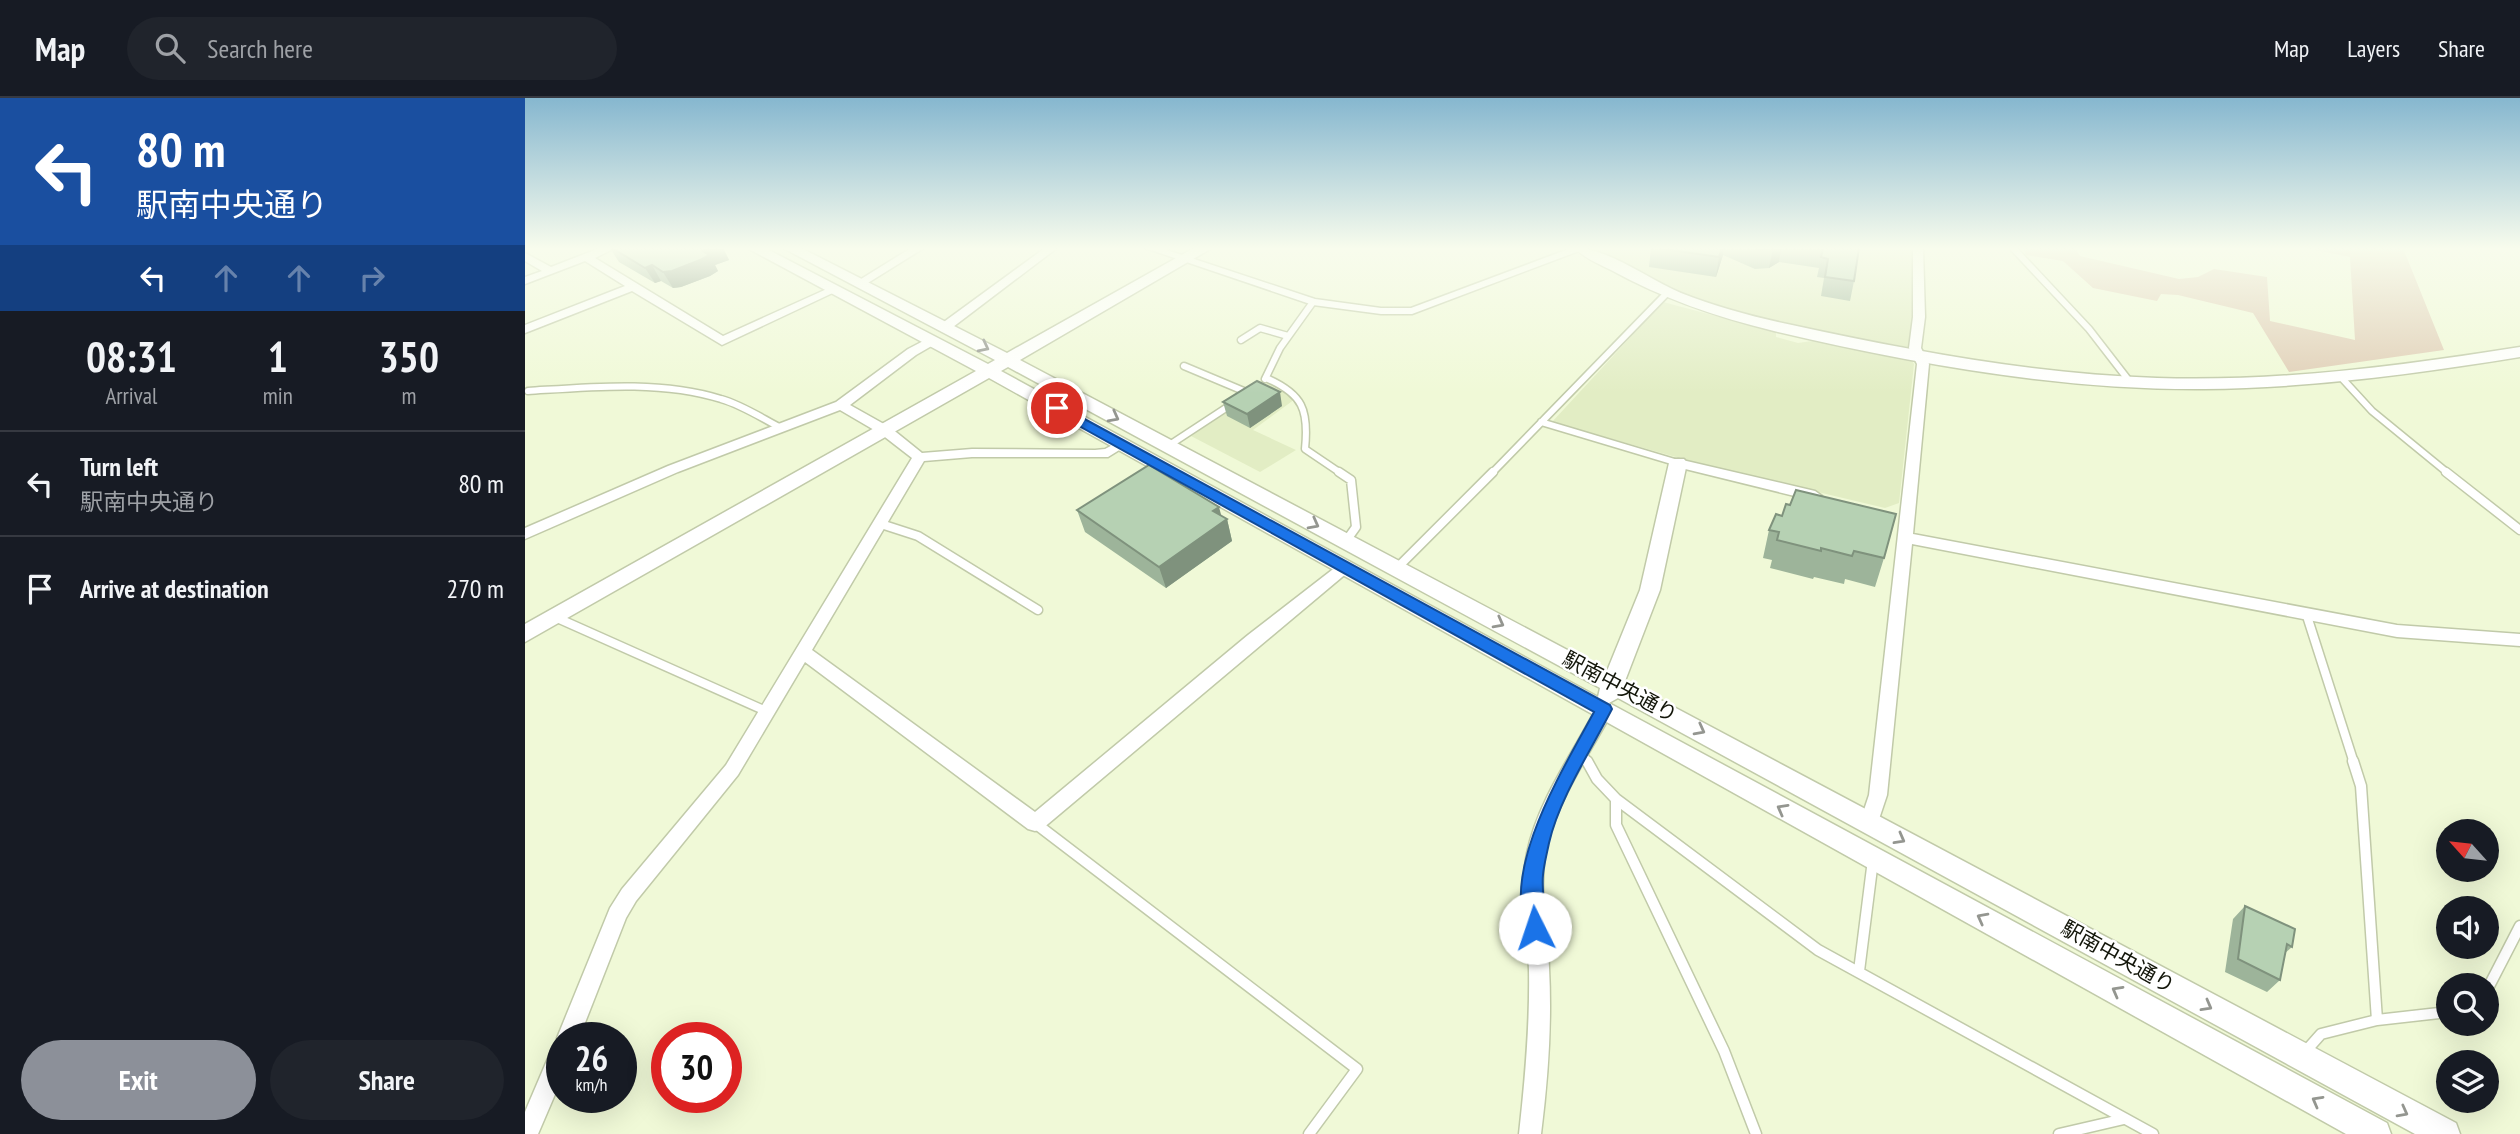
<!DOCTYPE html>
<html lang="en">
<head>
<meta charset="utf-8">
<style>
	:root { --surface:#171b24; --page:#20242c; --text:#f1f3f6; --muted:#9ea1a6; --line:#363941; --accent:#8c9099 }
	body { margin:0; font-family:"PT Sans Narrow","Noto Sans JP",sans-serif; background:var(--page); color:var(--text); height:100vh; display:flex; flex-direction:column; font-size:26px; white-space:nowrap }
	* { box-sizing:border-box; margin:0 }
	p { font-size:23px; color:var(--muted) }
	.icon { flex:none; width:38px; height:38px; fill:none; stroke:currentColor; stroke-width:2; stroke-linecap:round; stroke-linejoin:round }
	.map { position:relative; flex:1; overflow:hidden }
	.sheet { display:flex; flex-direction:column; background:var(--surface); width:525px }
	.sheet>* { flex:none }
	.hud { background:#1a4fa0; color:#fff; overflow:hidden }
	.needle { width:46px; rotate:297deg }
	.tools { position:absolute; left:1911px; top:721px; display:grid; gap:14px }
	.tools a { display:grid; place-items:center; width:63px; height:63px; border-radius:50%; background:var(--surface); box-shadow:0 7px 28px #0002; font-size:35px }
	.speed { position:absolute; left:21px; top:924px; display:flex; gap:14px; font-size:35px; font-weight:700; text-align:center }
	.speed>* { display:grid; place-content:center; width:91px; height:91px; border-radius:50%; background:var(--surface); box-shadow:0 7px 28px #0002; line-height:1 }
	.speed small { font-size:18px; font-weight:400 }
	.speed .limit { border:10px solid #d22; background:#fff; color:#111 }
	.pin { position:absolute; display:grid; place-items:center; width:60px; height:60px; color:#fff; margin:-30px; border:4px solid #fff; border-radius:50%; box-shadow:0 2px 7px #0007 }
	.me { position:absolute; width:77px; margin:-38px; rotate:356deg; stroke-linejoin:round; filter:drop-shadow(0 0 5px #0008) }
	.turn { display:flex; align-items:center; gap:24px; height:147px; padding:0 21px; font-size:32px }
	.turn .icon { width:91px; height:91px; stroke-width:2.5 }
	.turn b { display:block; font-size:49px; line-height:60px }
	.lanes { display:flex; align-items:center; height:66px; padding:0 21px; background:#0003; justify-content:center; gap:35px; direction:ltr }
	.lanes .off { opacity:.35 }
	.eta { display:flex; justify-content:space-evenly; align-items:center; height:119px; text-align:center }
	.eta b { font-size:42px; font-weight:800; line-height:49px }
	.action { display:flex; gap:14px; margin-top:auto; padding:14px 21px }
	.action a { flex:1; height:80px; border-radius:42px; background:var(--accent); color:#fff; font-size:28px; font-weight:800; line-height:80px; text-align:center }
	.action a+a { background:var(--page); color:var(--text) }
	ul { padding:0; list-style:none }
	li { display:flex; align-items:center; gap:21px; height:105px; padding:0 21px; border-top:2px solid var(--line) }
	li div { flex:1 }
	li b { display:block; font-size:26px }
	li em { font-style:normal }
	header { display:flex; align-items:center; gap:42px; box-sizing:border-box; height:98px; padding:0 35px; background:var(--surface); border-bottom:2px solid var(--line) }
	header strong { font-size:33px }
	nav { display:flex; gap:38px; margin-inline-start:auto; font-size:24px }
	.search { width:490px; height:63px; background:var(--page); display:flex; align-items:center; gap:18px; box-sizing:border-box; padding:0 24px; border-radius:38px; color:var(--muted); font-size:26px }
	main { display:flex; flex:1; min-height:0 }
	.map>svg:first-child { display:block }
	.built { fill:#e2edc4 }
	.green { fill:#e0ceb6 }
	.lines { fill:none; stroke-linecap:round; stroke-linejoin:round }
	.service-far2-casing { stroke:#c1caa9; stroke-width:9 }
	.service-far1-casing { stroke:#c1caa9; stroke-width:11 }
	.service-casing { stroke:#c1caa9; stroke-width:13 }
	.minor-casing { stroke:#c1caa9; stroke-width:3 }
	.tertiary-casing { stroke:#c1caa9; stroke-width:3 }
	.service-far2 { stroke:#fff; stroke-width:6 }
	.service-far1 { stroke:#fff; stroke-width:8 }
	.service { stroke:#fff; stroke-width:10 }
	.minor { fill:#fff; fill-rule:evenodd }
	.tertiary { fill:#fff; fill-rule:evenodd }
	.wall { fill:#9db49a }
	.shaded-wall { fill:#7f927d }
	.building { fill:#b6d1b3; stroke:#7f927d; stroke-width:2 }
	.oneway { stroke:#949690 }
	.route { fill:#1a73e8; stroke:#114b97; stroke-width:2 }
	.labels { text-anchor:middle; stroke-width:5; stroke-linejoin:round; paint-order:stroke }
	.street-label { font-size:21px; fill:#121509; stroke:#fff }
</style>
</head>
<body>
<header>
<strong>Map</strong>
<div class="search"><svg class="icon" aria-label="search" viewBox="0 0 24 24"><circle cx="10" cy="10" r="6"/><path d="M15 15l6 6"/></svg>Search here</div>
<nav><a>Map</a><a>Layers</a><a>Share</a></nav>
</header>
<main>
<section class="sheet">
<div class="hud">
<div class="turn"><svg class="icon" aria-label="left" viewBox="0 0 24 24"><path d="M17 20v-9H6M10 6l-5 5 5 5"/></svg><div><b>80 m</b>駅南中央通り</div></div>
<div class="lanes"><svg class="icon" aria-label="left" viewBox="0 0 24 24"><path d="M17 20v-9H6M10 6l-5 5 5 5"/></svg><svg class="icon off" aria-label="ahead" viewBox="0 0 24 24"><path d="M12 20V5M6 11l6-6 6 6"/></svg><svg class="icon off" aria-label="ahead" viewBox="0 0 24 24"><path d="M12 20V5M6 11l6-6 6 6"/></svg><svg class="icon off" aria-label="right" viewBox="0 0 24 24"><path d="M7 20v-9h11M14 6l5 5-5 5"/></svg></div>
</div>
<div class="eta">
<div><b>08:31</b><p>Arrival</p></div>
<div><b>1</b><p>min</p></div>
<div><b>350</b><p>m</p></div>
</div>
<ul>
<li><svg class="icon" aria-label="left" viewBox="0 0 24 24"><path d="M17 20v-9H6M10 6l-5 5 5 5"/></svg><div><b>Turn left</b><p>駅南中央通り</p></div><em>80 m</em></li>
<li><svg class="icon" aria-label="arrive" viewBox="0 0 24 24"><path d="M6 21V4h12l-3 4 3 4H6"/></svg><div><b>Arrive at destination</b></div><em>270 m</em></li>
</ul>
<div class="action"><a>Exit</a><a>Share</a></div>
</section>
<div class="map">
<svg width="1995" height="1036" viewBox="0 0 1995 1036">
	<rect width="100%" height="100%" fill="#f0f9d7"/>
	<path class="built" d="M 1068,150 L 1388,150 L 1389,216 L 1383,249 L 1277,230 L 1201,211 L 1134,187 Z
		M 1138,204 L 1251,234 L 1251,239 L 1273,245 L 1294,242 L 1385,260 L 1389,266 L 1374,405 L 1360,410 L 1172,365 L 1027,324 Z
		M 746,283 L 764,291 L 770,301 L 728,332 L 771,352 L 735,374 L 666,338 Z"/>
	<path class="green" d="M 1498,150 L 1550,150 L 1555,158 L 1654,181 L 1673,179 L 1689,171 L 1742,179 L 1745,223 L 1830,242 L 1825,159 L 1780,150 L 1878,150 L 1919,252 L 1764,274 L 1728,215 L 1653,197 L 1636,196 L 1632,203 L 1568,190 L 1538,163 L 1501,157 Z"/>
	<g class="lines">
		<defs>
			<path id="service-far2" d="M 1488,150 L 1564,231 L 1605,284
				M 716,242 L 735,230 L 763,238
				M 659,268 L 721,294
				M 1814,277 L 1847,313 L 1924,376
				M 741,280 C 778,296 784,312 780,351 L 817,376
				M 740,281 L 755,250 L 788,204
				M 3,293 C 66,289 135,282 196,301 C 217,307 235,319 254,329
				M 1016,324 L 1153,365
				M 643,348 L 707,306
				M 966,376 L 1142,195"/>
			<path id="service-far1" d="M 814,374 L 826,382 L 831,429 L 821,443
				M 1921,374 L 1995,432
				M 356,426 L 393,438 L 513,512
				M 872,470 L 968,374
				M 1781,515 L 1829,665
				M 30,519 L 243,614
				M 1057,655 L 1063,665"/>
			<path id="service" d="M 1062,663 L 1072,681 L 1091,701 L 1293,852 L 1628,1036
				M 1828,663 L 1836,688 L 1852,922
				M 1091,701 L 1091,727 L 1199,953 L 1231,1036
				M 510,725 L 832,971 L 784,1036
				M 1334,873 L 1348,762
				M 1962,892 L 1995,828
				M 1780,954 L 1796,936 L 1852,922 L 1923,914
				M 1534,1036 L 1599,1021"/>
			<path id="minor" d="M 75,150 L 90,150 L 70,160 L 198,238 L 304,190 L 314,192 L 197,247 L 107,193 L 0,235 L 0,227 L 100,188 L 60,163 L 0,186 L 0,179 L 17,173 L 0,163 L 0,155 L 26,169 Z
				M 386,150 L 399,150 L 338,188 L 328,186 Z
				M 520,150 L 532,150 L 424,232 L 416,232 L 416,226 Z
				M 620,150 L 636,150 L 790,201 L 856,210 L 886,210 L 1046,150 L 1062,150 L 887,216 L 856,216 L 788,207 Z
				M 1388,150 L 1398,150 L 1400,219 L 1396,250 L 1404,266 L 1388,436 L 1872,527 L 1995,536 L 1995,548 L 1872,539 L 1387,446 L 1362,697 L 1351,730 L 1344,732 L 1337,730 L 1335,724 L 1344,697 L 1392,266 L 1384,250 L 1388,219 Z
				M 406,239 L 412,243 L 410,246 L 391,257 L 325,307 L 366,330 L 397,355 L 447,351 L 570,352 L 580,351 L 597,342 L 604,346 L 583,359 L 447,359 L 399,363 L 287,552 L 510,714 L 723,537 L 816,465 L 826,465 L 829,469 L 517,731 L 510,733 L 503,731 L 280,564 L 213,677 L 111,803 L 101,820 L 54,940 L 37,940 L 37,980 L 13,1036 L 0,1036 L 0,1014 L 29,946 L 34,944 L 32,940 L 85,810 L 97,791 L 201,667 L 387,360 L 356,336 L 315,312 L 153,374 L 0,441 L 0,430 L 143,368 L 311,304 L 383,251 Z
				M 1153,361 L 1290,393 L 1297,398 L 1290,403 L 1148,368 L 1146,365 L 1148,362 Z
				M 1079,605 L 1085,607 L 1088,612 C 1064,658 1029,705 1020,758 C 1014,795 1023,833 1024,870 C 1027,925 1023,981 1016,1036 L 994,1036 C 1000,982 1005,927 1004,872 C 1003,833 994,794 1002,755 C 1013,702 1048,655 1073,607 Z"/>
			<path id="tertiary" d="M 222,150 L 240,150 L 463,266 L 470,262 L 258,150 L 276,150 L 482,255 L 669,150 L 687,150 L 495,262 L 1082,573 L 1115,492 L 1144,365 L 1147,361 L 1159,361 L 1162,365 L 1135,492 L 1100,583 L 1931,1025 L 1935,1036 L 1890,1036 L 1093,600 L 1084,605 L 1862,1025 L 1866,1036 L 1821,1036 L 464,280 L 0,544 L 0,526 L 451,273 ZM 483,269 L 1075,590 L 1073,599 L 476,273 Z
				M 1050,150 C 1083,150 1123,181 1156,195 C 1191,209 1229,219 1267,227 C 1387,253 1509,276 1632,280 C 1754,284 1875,268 1995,249 L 1995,259 C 1890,276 1785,290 1679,291 C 1535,292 1389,266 1249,233 C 1192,219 1138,201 1086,172 C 1074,166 1059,160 1050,150 Z"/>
		</defs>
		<use href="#service-far2" class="service-far2-casing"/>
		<use href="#service-far1" class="service-far1-casing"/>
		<use href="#service" class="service-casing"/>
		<use href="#minor" class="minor-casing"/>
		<use href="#tertiary" class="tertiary-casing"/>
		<use href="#service-far2" class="service-far2"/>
		<use href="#service-far1" class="service-far1"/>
		<use href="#service" class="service"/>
		<use href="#minor" class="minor"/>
		<use href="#tertiary" class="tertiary"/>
	</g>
	<path class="wall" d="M 85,150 L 198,150 L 204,162 L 190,167 L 193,173 L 185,178 L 156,189 L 148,190 L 136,183 L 130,185 L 94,164 Z
		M 1126,150 L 1334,150 L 1329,183 L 1325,203 L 1296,198 L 1299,180 L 1292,179 L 1294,170 L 1254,164 L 1244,170 L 1230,171 L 1198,157 L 1191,179 L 1124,169 Z
		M 698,304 L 757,308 L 725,330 L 702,318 Z
		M 552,412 L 696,418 L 702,421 L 707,443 L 641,490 L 560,434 Z
		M 1244,432 L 1359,460 L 1350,489 L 1320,481 L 1319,486 L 1289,479 L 1288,481 L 1245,470 L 1247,462 L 1238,460 Z
		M 1720,808 L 1767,849 L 1760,855 L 1755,882 L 1742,894 L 1700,874 L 1708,821 Z"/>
	<path class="shaded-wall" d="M 185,150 L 198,150 L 204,162 L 190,167 L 193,173 L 185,178 L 156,189 L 148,190 L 138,174 Z
		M 1197,150 L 1199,150 L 1198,157 L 1191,179 L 1194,159 Z
		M 1256,150 L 1254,164 L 1244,170 L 1248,151 Z
		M 127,167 L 136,183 L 130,185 L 120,170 Z
		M 755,294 L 757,308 L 725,330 L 722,316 Z
		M 694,409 L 698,424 L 702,421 L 707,443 L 641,490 L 634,469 L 688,413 Z"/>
	<path class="building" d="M 87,150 L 185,150 L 178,153 L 184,157 L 175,162 L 147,173 L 138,174 L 127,167 L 120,170 Z
		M 1132,150 L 1197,150 L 1194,159 Z
		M 1230,150 L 1248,150 L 1233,152 Z
		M 1298,150 L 1334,150 L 1329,183 L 1300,179 L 1303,161 L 1296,159 Z
		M 732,283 L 755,294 L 722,316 L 698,304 Z
		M 624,367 L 694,409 L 688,413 L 702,421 L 634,469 L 552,412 Z
		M 1271,392 L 1371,416 L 1359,460 L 1329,453 L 1327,458 L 1296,450 L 1296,453 L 1252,442 L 1254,434 L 1244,432 L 1251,416 L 1257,418 L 1261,406 L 1265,407 Z
		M 1720,808 L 1770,831 L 1767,849 L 1762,846 L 1755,882 L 1713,861 Z"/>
	<defs><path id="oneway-chevron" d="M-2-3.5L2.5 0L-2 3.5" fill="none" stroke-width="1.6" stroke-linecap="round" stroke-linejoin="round" transform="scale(1.75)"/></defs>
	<g class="oneway">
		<use href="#oneway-chevron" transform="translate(459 249) rotate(27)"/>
		<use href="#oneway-chevron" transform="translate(589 319) rotate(28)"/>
		<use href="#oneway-chevron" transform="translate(789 426) rotate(28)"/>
		<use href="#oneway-chevron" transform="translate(974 525) rotate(28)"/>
		<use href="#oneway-chevron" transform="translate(1175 632) rotate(28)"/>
		<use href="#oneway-chevron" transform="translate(1257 711) rotate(-151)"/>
		<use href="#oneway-chevron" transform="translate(1375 741) rotate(29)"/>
		<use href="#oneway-chevron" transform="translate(1457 820) rotate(-152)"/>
		<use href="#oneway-chevron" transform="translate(1592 893) rotate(-151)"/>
		<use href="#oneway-chevron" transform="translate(1682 908) rotate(29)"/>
		<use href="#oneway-chevron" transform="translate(1792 1003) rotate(-151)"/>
		<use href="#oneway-chevron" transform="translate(1878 1014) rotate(28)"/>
	</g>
	<linearGradient id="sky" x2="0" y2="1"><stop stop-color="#86b7cf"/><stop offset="0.51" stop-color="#f8fced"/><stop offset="1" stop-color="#f8fced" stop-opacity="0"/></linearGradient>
	<rect width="1995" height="295" fill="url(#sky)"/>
	<path class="route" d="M 532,306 L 1085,607 L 1087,611 C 1066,652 1034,701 1024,745 C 1022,755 1019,766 1018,777 C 1016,793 1023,824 1017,836 L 1010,839 L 1003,836 C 974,772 1039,670 1069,614 L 527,313 L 527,307 Z"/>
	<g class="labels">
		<g class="street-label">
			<text transform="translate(1095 589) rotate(28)" y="7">駅南中央通り</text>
			<text transform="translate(1593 859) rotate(29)" y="7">駅南中央通り</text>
		</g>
	</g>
</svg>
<div class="tools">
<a><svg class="needle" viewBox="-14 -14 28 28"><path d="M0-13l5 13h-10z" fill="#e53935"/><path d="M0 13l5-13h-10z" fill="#9ea1a6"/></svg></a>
<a><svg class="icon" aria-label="sound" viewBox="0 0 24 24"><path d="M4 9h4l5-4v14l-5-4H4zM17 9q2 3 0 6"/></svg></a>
<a><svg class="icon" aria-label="search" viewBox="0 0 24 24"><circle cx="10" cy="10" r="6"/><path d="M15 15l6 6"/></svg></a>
<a><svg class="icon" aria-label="layers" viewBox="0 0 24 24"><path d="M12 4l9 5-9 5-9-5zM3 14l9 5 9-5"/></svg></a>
</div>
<div class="speed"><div>26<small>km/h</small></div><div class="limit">30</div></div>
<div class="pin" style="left:532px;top:310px;background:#d93025"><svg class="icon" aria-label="arrive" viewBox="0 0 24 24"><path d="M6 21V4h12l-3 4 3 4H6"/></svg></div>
<svg class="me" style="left:1010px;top:830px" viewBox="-20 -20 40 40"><circle r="19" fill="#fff"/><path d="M0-13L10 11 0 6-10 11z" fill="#1a73e8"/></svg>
</div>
</main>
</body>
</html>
